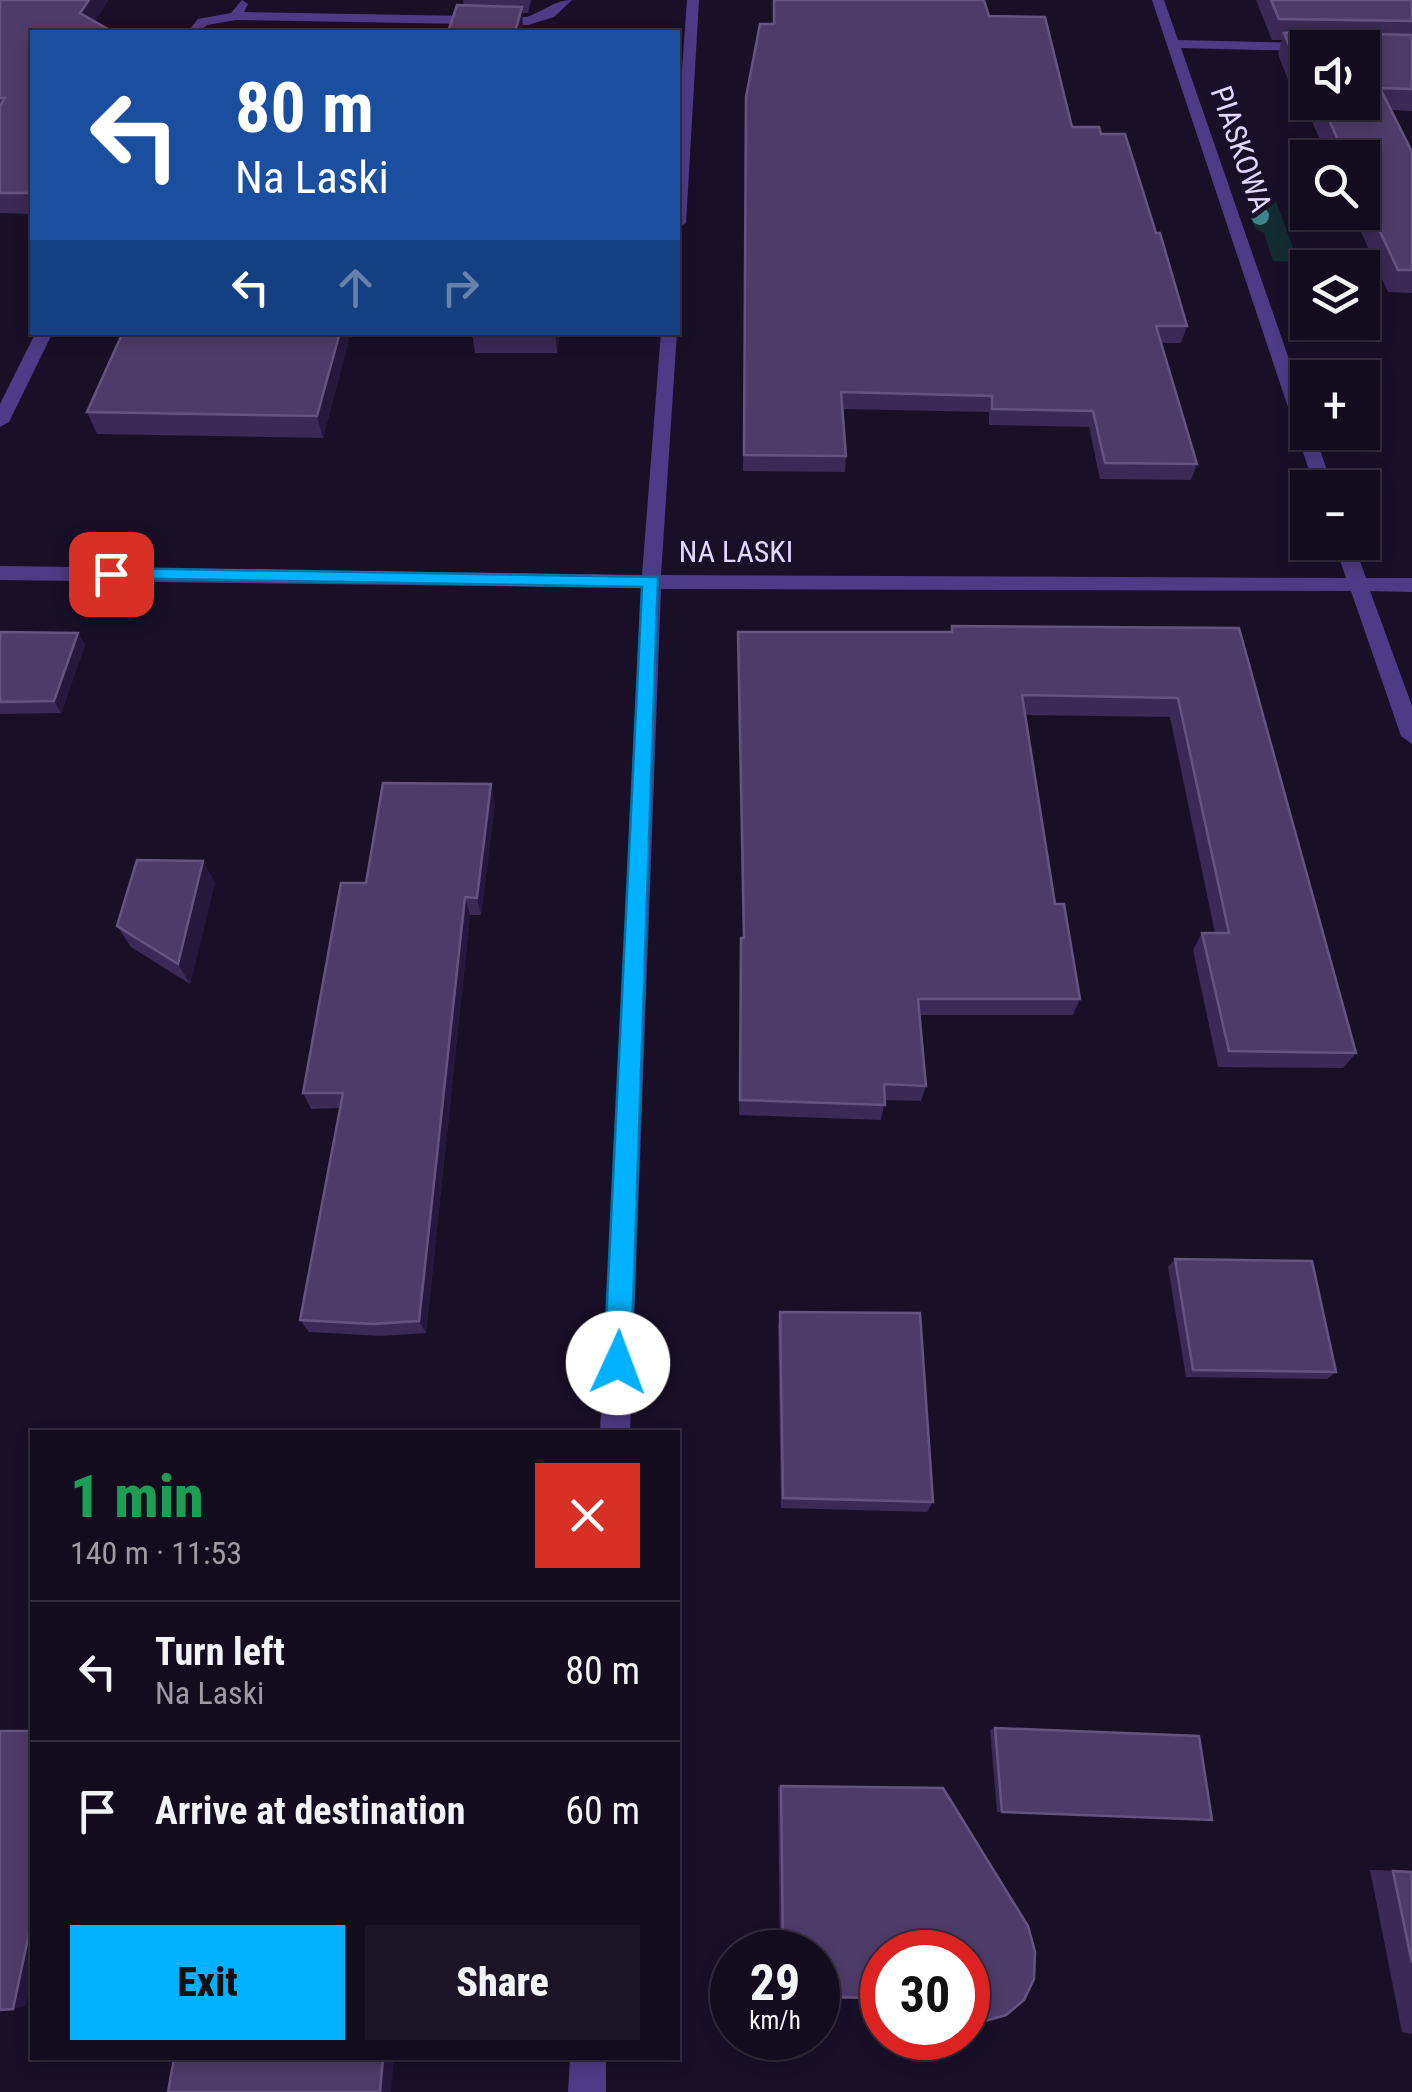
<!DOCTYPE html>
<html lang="en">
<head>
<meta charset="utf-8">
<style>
	:root { --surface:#130c1e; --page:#1c1527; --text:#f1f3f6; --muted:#9d9ba4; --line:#322c3c; --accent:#02b1ff }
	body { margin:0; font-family:"Roboto Condensed",sans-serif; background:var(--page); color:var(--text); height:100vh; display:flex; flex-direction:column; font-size:38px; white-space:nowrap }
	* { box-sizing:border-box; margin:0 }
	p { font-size:32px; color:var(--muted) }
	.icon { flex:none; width:55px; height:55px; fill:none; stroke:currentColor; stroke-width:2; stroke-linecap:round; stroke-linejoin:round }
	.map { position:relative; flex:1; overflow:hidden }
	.drawer { position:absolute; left:30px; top:1430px; width:650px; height:630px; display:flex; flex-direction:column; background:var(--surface); border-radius:0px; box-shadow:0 5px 15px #0003,0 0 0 2px var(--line) }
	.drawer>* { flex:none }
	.hud { position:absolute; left:30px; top:30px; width:650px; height:305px; border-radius:0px; box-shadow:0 5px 15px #0003,0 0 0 2px var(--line); background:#1a4fa0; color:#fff; overflow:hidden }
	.buttons { position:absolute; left:1290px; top:30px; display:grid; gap:20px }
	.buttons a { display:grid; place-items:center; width:90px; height:90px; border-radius:0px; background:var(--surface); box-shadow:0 5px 15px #0003,0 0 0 2px var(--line); font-size:50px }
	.speed { position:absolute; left:710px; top:1930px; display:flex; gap:20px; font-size:50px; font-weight:700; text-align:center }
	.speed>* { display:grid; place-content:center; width:130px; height:130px; border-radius:50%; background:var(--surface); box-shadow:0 5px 15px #0003,0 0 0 2px var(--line); line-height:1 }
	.speed small { font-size:25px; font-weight:400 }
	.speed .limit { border:15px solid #d22; background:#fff; color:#111 }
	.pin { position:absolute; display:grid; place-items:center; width:85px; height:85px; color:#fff; margin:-42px; border-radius:20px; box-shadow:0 5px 15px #0006 }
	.me { position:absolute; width:110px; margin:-55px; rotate:2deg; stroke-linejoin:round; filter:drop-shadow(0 0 8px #0008) }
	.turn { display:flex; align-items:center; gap:35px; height:210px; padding:0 40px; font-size:45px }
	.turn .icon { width:130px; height:130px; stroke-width:2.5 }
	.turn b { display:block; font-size:70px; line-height:85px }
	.lanes { display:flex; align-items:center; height:95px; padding:0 40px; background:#0003; justify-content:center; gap:50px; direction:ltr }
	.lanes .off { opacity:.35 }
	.round { display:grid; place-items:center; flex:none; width:105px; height:105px; border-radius:0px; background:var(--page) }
	.headline { display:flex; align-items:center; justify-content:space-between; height:170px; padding:0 40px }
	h1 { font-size:60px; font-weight:800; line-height:75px; color:#1e9e55 }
	.button { display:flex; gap:20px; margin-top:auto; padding:20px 40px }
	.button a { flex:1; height:115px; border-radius:0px; background:var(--accent); color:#111; font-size:40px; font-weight:800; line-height:115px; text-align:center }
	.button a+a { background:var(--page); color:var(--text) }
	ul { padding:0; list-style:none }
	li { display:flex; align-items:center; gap:30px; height:140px; padding:0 40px; border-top:2px solid var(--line) }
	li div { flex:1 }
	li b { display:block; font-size:38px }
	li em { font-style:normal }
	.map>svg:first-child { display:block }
	.green { fill:#132c32 }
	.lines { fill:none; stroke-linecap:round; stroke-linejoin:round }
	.service { fill:#4e3b87; fill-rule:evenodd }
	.minor { fill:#4e3b87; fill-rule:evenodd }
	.tree { fill:#41838a }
	.wall { fill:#3b2956; fill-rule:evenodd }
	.shaded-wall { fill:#26173c }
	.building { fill:#4d3c68; stroke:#655480; stroke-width:2.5 }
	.route { fill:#02b1ff; stroke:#0173a6; stroke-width:2.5 }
	.labels { text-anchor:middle; stroke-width:10; stroke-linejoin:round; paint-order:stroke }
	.far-street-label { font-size:30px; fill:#e4d6ff; stroke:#191028 }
</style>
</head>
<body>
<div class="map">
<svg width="1412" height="2092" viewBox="0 0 1412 2092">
	<rect width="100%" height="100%" fill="#191028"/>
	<path class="green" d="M 1264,200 L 1276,201 L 1298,262 L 1273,261 L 1264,233 L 1255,228 L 1247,208 Z"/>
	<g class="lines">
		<path class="service" d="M 242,0 L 248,4 L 244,12 L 527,17 C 544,11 555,0 572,0 L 554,17 L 528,25 L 236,20 L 207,25 L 199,32 L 190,29 L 198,19 L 231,13 Z"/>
		<path class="minor" d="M 687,0 L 699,0 L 686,223 L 678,228 L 678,124 Z
			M 1152,0 L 1164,0 L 1178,40 L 1350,44 L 1356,48 L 1308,48 L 1308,51 L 1181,48 L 1308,414 L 1308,432 L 1314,432 L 1333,488 L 1315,488 Z
			M 36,332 L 53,332 L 9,422 L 0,427 L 0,404 Z
			M 661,332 L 677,332 L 661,575 L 1346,578 L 1334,542 L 1353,542 L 1366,578 L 1412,578 L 1412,592 L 1370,591 L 1412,706 L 1412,744 L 1401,736 L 1351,591 L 661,589 L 630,1432 L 600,1432 L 641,588 L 0,580 L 0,566 L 642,575 Z
			M 570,2058 L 606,2058 L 606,2092 L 568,2092 Z"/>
	</g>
	<circle class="tree" cx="1260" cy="216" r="9"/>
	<path class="wall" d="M 0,0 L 108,0 L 94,22 L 32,32 L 32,214 L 0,213 Z
		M 463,0 L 531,0 L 528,13 L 522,13 L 523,32 L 448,32 L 464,6 Z
		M 1256,0 L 1412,0 L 1412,111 L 1391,110 L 1412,152 L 1412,293 L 1388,292 L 1352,212 L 1362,212 L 1362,158 L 1328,158 L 1306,108 L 1299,108 L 1278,54 L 1282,40 L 1272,40 ZM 1308,48 L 1362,102 L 1308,102 Z
		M 989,16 L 1072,127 L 1101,134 L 1156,233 L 1187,326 L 1181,343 L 1161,343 L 1197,464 L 1191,480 L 1100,479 L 1089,427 L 989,425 L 989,412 L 843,409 L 846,456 L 845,472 L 743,471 L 746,97 Z
		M 560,332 L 557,353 L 475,353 L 472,333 Z
		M 349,339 L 323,438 L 97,434 L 87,412 Z
		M 952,626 L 1239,628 L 1356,1053 L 1343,1068 L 1218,1067 L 1193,950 L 1202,933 L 1215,933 L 1170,717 L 1025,715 L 1055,904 L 1080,999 L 1073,1015 L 919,1015 L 926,1086 L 921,1101 L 885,1100 L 881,1120 L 739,1115 L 740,955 L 743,938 L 738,632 L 951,632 Z
		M 0,632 L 78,633 L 85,645 L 61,713 L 0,714 Z
		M 495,803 L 481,915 L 470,915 L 426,1333 L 381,1336 L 309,1332 L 300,1320 L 340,1108 L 311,1109 L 303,1093 L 366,883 Z
		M 215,882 L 190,984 L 131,947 L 117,926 Z
		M 1175,1259 L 1336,1372 L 1327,1379 L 1186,1377 L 1168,1267 Z
		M 780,1312 L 933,1502 L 927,1512 L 781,1508 L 778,1326 Z
		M 995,1728 L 1212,1820 L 997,1812 L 990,1730 Z
		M 781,1786 L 968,1952 L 780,1952 L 778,1787 Z
		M 1370,1870 L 1412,1871 L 1412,2034 L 1402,2032 Z"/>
	<path class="shaded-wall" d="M 89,0 L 108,0 L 88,32 L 80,13 Z
		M 522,7 L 523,32 L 515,32 Z
		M 340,332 L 348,332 L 349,339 L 323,438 L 317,416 Z
		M 555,332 L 560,332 L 557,353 Z
		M 78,633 L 85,645 L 61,713 L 54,701 Z
		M 491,784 L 495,803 L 481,915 L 477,898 Z
		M 203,861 L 215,882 L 190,984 L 178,964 Z
		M 465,897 L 470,915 L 426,1333 L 419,1321 Z
		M 32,1919 L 32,1975 L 26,2006 L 13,2009 Z
		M 383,2058 L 394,2058 L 391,2092 L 380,2092 Z"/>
	<path class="building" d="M 0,0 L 89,0 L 80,13 L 113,32 L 32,32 L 32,187 L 28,193 L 0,193 L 0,106 L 5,98 L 0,98 Z
		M 774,0 L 984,0 L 989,16 L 1045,17 L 1072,127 L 1099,127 L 1101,134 L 1125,134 L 1156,233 L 1160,233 L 1187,326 L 1156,326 L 1197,464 L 1105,463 L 1093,411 L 992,409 L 992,396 L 841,392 L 846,456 L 744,455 L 746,97 L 760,24 L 774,24 Z
		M 1271,0 L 1412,0 L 1412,21 L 1279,19 Z
		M 457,5 L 522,7 L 515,32 L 448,32 Z
		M 1366,30 L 1370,34 L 1412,35 L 1412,89 L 1380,88 L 1412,152 L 1412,270 L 1398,270 L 1362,193 L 1362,158 L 1346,158 L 1321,102 L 1362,102 L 1362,48 L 1308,48 L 1308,86 L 1306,86 L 1284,33 Z
		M 123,332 L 340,332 L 317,416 L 87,412 Z
		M 472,332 L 555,332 L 555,333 Z
		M 952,626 L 1239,628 L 1356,1053 L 1229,1051 L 1202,933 L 1229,933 L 1178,698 L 1022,695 L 1055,904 L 1064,904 L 1080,999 L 918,999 L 926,1086 L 884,1084 L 885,1105 L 740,1100 L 741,938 L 744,938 L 738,632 L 952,632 Z
		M 0,632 L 78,633 L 54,701 L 0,702 Z
		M 383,783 L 491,784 L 477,898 L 465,897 L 419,1321 L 373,1324 L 300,1320 L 343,1093 L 303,1093 L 341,883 L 366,883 Z
		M 137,860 L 203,861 L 178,964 L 117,926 Z
		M 1175,1259 L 1312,1261 L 1336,1372 L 1193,1370 Z
		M 780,1312 L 920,1313 L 933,1502 L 783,1498 Z
		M 995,1728 L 1199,1736 L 1212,1820 L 1002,1812 Z
		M 0,1731 L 32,1731 L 32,1919 L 13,2009 L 0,2010 Z
		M 781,1786 L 943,1788 L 1028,1926 L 1035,1952 L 1034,1979 L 1024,2000 L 1006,2015 L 985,2021 L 968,2018 L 968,1952 L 882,1952 L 882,1998 L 818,1997 L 818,1952 L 783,1952 Z
		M 1393,1871 L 1412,1872 L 1412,1963 Z
		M 174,2058 L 383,2058 L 380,2092 L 168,2092 Z"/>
	<path class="route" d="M 111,568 L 658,577 L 631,1363 L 627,1372 L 618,1376 L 608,1372 L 604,1363 L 642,587 L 105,578 L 102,574 Z"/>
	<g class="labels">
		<g class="far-street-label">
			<text transform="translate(1241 149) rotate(71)" y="10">PIASKOWA</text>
			<text x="736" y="562">NA LASKI</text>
		</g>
	</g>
</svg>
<div class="buttons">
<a><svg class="icon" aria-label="sound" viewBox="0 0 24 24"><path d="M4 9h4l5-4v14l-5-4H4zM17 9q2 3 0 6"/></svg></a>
<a><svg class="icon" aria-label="search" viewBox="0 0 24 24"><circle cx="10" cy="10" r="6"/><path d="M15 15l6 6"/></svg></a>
<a><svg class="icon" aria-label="layers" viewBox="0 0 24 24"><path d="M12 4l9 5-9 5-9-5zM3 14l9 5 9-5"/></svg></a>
<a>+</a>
<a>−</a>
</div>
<div class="speed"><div>29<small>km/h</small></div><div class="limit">30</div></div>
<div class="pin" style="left:111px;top:574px;background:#d93025"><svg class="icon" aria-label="arrive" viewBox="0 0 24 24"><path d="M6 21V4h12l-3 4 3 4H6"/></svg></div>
<svg class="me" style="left:618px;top:1363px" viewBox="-20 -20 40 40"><circle r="19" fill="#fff"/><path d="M0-13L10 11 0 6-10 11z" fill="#02b1ff"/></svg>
<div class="hud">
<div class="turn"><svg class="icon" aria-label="left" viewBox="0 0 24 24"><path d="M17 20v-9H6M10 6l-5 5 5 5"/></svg><div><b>80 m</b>Na Laski</div></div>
<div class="lanes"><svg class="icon" aria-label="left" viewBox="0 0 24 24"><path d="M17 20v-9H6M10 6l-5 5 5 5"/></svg><svg class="icon off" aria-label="ahead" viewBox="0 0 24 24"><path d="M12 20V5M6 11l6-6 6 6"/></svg><svg class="icon off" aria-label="right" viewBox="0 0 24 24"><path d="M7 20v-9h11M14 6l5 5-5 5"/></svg></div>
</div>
<section class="drawer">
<div class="headline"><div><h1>1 min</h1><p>140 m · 11:53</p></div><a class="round" style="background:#d93025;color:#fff"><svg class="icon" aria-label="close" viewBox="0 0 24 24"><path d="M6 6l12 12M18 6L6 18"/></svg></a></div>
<ul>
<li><svg class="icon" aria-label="left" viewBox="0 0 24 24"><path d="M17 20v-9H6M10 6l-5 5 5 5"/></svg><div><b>Turn left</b><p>Na Laski</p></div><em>80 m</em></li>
<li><svg class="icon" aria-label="arrive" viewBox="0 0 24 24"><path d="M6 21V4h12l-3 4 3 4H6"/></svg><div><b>Arrive at destination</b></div><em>60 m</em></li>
</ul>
<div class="button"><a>Exit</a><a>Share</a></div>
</section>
</div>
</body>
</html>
